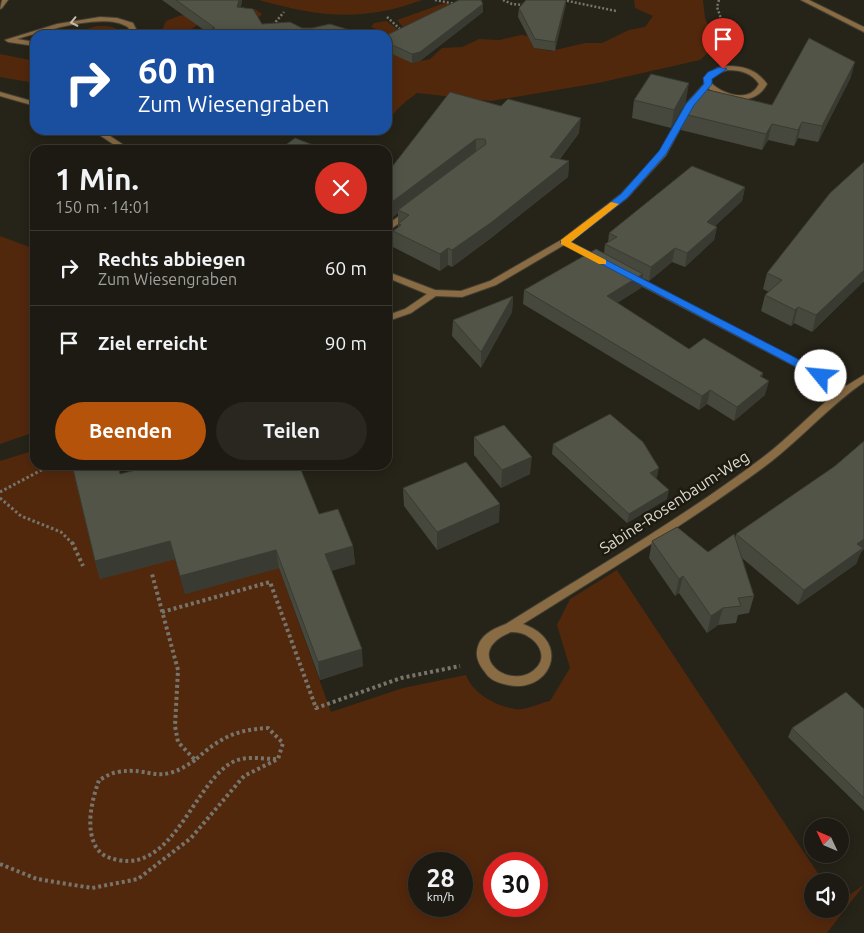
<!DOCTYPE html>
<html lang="de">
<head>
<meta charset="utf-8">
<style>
	:root { --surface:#1c1a12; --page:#292720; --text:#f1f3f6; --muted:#a0a19f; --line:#3a3832; --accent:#b45309 }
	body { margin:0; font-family:Ubuntu,sans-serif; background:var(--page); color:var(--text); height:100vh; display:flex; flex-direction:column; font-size:19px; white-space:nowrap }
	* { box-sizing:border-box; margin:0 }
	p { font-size:16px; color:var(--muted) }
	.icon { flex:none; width:28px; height:28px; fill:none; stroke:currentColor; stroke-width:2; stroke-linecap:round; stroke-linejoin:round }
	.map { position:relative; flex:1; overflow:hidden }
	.sheet { position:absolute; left:30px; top:145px; width:362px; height:325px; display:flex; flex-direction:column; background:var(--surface); border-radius:15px; box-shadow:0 2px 12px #0003,0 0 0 1px var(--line) }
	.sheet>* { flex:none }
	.guide { position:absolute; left:30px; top:30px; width:362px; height:105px; border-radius:15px; box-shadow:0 2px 12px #0003,0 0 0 1px var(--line); background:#1a4fa0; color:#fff; overflow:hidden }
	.needle { width:32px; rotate:314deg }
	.buttons { position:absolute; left:804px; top:818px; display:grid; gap:10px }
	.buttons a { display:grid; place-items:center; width:45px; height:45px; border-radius:50%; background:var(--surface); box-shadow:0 2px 12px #0003,0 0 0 1px var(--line); font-size:25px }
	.speed { position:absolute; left:408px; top:852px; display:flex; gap:10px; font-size:25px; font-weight:700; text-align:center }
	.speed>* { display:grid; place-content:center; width:65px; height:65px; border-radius:50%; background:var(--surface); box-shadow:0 2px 12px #0003,0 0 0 1px var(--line); line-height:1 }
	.speed small { font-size:12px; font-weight:400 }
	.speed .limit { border:8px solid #d22; background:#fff; color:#111 }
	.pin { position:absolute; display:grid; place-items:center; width:42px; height:42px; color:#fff; margin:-51px -21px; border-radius:50% 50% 50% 0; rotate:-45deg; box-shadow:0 0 5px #0007 }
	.pin .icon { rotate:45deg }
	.me { position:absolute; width:55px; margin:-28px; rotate:298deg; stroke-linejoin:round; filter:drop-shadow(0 0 4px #0008) }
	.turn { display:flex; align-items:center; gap:18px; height:105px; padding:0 25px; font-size:22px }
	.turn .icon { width:65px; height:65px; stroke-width:2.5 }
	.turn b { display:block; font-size:35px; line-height:42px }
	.round { display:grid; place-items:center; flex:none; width:52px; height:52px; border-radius:26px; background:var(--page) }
	.summary { display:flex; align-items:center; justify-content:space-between; height:85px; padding:0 25px }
	h1 { font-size:30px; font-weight:700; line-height:38px }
	.cta { display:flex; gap:10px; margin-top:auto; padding:10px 25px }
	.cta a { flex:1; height:58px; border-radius:30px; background:var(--accent); color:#fff; font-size:20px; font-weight:700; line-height:58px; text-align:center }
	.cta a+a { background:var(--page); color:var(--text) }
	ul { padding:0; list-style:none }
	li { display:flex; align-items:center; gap:15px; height:75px; padding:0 25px; border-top:1px solid var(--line) }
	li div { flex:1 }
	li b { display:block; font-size:19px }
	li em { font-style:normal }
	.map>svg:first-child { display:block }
	.green { fill:#52280d; fill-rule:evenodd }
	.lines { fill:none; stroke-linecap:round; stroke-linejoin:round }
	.lane-casing { stroke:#434036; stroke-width:2 }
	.street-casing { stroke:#434036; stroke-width:2 }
	.path-far2 { stroke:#77746b; stroke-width:2.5; stroke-dasharray:2 2; stroke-linecap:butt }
	.path-far1 { stroke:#77746b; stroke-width:3; stroke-dasharray:2.5 2.5; stroke-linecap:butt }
	.path { stroke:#77746b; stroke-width:4; stroke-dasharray:3 3; stroke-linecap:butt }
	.lane { fill:#896b44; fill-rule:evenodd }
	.street { fill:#896b44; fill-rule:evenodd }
	.wall { fill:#46483d }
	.shaded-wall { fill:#393b32 }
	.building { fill:#515447; stroke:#393b32 }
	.oneway { stroke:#c7beaf }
	.route { fill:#1a73e8; stroke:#114b97 }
	.slow { fill:#f59e0b }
	.labels { text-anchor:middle; stroke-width:5; stroke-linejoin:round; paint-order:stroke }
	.street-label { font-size:16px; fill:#dcdad3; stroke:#1d1a0f }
</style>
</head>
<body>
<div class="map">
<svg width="864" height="933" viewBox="0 0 864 933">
	<rect width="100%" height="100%" fill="#262318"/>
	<path class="green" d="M 259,0 L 422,0 C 363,22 318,17 259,0 Z
		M 634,0 L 703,0 L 705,18 L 716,45 L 700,60 L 598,83 L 491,101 L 417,93 C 404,103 393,110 388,125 L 388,54 L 396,44 L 383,32 L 371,27 L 374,23 L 386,21 L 400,31 L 412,63 L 430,59 L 442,48 L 462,47 L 479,39 L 499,40 L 521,35 L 528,36 L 534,48 L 551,51 L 585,43 L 602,43 L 629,30 L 645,27 L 653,16 L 635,8 Z
		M 445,3 L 456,5 L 404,28 L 397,20 Z
		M 227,6 L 255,9 L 262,14 L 258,18 L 202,22 L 185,33 L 160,35 L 166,21 L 179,16 Z
		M 96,26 C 107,26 115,25 122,34 L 69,35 Z
		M 0,54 L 35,61 L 35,83 L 0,77 Z
		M 0,236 L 35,249 L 35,432 L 0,444 Z
		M 35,450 L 35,465 L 118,465 L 101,579 L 174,557 L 185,594 L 279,568 L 331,712 L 403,688 L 466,675 C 473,694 496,706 515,709 C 524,711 540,703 550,701 L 570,668 L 557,625 L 570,599 L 617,570 L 823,881 L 812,881 L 812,909 L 840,909 L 840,901 L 864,885 L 827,933 L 0,933 L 0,461 ZM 419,864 L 461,864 L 461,906 L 419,906 ZM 494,864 L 536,864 L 536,906 L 494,906 Z"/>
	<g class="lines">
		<defs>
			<path id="lane" d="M 2,0 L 8,0 L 2,8 L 0,9 Z
				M 801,0 L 809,0 L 864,27 L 864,32 Z
				M 100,17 L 117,18 L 133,23 L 139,35 L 133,35 C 131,32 129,27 126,26 C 104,12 41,32 17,39 L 35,42 L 35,46 L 8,42 L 5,40 L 57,24 Z"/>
			<path id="street" d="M 728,66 C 744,66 757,70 767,84 C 756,106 725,103 708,88 L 693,105 L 666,155 L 627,198 L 570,242 L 602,258 L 602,262 L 596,262 L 564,245 L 496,285 L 462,297 L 436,296 L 411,313 L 388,321 L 388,315 L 405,309 L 427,294 L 388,278 L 388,272 L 435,290 L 461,291 L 490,281 L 561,240 L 621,194 L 660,152 L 686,104 L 704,84 L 705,77 L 717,68 ZM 728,70 C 741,70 752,73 759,84 C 750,103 724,95 711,83 L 711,79 L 715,74 Z
				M 0,92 L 35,102 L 35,106 L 0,96 Z
				M 92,130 L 101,130 L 131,150 L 122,150 Z
				M 405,212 L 408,212 L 412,214 L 391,229 L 388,229 L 388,224 Z
				M 630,273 L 846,386 L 864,375 L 864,382 C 829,406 802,438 768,464 C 690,522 606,572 523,624 C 574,642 549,697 504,684 C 496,682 489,679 485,672 C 480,666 476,659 477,651 C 479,635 493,629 506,624 C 592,570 681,519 762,458 C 790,437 813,411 840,390 L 627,278 L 626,276 L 627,274 ZM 511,632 C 517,632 524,633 529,637 C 539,643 546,656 538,666 C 513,696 458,653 511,632 Z"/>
		</defs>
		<use href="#lane" class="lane-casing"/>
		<use href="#street" class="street-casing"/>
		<path class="path-far2" d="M 435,0 L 456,4
			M 503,0 L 512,4 L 524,5
			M 563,0 L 616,11
			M 719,0 L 717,7 L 729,42 L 727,47
			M 387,17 L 401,30
			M 273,25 L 284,12"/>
		<path class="path-far1" d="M 0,492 L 51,465
			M 0,498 L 21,516 L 61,532 L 73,544"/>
		<path class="path" d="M 72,542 L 83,566
			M 162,612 L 270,582 L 316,708 L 401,678 L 460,666
			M 195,760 C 157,787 153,766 117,772 C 111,773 105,777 99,780 C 92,800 85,827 96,847 C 101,855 108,858 118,860 C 173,871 193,786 231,763 C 244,755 262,759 276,759
			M 0,864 L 37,879 L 92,888 L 138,879 L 191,838 L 244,776 L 278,759 L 283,743 L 268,728 C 234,730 220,738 195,760 L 178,742 L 175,726 L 178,670 L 152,574"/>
		<use href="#lane" class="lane"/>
		<use href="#street" class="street"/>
	</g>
	<path class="wall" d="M 162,0 L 242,0 L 241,7 L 262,24 L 302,28 L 353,31 L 373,35 L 211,35 Z
		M 526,0 L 566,0 L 555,51 L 534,48 L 518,17 L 519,8 Z
		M 483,4 L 483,12 L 420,61 L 412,63 L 388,52 L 388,35 Z
		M 851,77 L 818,142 L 798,138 L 794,146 L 768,140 L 762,150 L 681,130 L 684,114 L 772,105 Z
		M 450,92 L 579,133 L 560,159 L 569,161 L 568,177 L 491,238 L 452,267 L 448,265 L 440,271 L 393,247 L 393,231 L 398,228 L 398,213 L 388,221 L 388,172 Z
		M 634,100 L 686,101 L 671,128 L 632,118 Z
		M 864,162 L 864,282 L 863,282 L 812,332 L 794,323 L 791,326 L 761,311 L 765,295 L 769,292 L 763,289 L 767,273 Z
		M 745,187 L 742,201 L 715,226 L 717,227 L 714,240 L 685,267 L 672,262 L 649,281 L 642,278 L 641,288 L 617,303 L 689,349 L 763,373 L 762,377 L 765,395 L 734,421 L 707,404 L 699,410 L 523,304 L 524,290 L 604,253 L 605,244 L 608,243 L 609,233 Z
		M 513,296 L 512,312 L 481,368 L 452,336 L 453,320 Z
		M 474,437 L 530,474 L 501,488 L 474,455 Z
		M 864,441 L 864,549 L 861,552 L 856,564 L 798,605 L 742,558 L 754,596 L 749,613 L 738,615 L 736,623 L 718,625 L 707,633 L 679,593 L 675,596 L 649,558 L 652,541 L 708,552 L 735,538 L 736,534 L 835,466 Z
		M 553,444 L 657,477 L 656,478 L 667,499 L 627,523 L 552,454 Z
		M 120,474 L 353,546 L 355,564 L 331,571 L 363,666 L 320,680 L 279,568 L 185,594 L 175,559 L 100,579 L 95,561 Z
		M 403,488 L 499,522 L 437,550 L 404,506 Z
		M 864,709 L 864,811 L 788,737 L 792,728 Z"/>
	<path class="shaded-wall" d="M 239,0 L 242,0 L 239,18 L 237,7 Z
		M 566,0 L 566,5 L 555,51 L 555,42 Z
		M 483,4 L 483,12 L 420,61 L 412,63 L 412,54 Z
		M 855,62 L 851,77 L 818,142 L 822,126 Z
		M 689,83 L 686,101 L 671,128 L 674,110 Z
		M 581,118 L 579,133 L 549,172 L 550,157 Z
		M 802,122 L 798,138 L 794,146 L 798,130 Z
		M 772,124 L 768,140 L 762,150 L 766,134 Z
		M 476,139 L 476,154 L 398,210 L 398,213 L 388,221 L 388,205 Z
		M 569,161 L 568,177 L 491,238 L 452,267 L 452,250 Z
		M 745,187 L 742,201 L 704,236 L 707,222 Z
		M 717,227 L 714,240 L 685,267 L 687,253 Z
		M 448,248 L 448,265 L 440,271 L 440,254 Z
		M 675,248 L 672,262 L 649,281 L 651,267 Z
		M 864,270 L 864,278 L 863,282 L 812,332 L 816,315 Z
		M 643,274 L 641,288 L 605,310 L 607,296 Z
		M 513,296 L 512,312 L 481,368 L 481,352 Z
		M 798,307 L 794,323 L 791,326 L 795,310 Z
		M 769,381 L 765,395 L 734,421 L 737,407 Z
		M 710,390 L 707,404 L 699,410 L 702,396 Z
		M 532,457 L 530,474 L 501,488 L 502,470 Z
		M 659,468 L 657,477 L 648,482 L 650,473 Z
		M 669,490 L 667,499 L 627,523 L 629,514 Z
		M 500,504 L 499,522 L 437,550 L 437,532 Z
		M 864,538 L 864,549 L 861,552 L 856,564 L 798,605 L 804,590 Z
		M 170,541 L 175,559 L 100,579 L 95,561 Z
		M 353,546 L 355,564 L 327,572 L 325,554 Z
		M 276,550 L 279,568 L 185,594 L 180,576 Z
		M 683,576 L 679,593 L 675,596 L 679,579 Z
		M 723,608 L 718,625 L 707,633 L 711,616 Z
		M 362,649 L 363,666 L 320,680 L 318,662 Z"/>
	<path class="building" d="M 176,0 L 239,0 L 237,7 L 253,9 L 262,24 L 290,22 L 302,28 L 312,28 L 330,24 L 353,31 L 373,32 L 373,35 L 225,35 L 222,33 L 212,28 L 215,28 Z
		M 459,0 L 481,0 L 483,4 L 420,52 L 412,54 L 388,43 L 387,35 Z
		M 526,0 L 566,0 L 555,42 L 535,39 L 519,8 Z
		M 809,38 L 855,62 L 822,126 L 802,122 L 798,130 L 772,124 L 766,134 L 684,114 L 700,88 L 772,105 Z
		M 651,74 L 689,83 L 674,110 L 634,100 Z
		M 450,92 L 501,106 L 508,99 L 581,118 L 550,157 L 569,161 L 492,222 L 452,250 L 448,248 L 440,254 L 393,231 L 401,225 L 398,224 L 409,215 L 398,210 L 486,144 L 485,139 L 476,139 L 388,205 L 388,172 Z
		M 295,138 L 326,150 L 279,150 Z
		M 864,162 L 864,270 L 816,315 L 798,307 L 795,310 L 765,295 L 782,280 L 767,273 L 830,193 Z
		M 692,166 L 745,187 L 707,222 L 717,227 L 687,253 L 675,248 L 651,267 L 605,244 L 617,237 L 609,233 Z
		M 596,249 L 643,274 L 607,296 L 689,349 L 704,338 L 763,373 L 760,376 L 769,381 L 737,407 L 710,390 L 702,396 L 524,290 Z
		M 513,296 L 481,352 L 453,320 Z
		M 610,414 L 643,442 L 659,468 L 650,473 L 669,490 L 629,514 L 553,444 Z
		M 504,425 L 532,457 L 502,470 L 474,437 Z
		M 864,441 L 864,539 L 857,544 L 863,548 L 804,590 L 736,534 L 835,466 Z
		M 466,462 L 500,504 L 437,532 L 403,488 Z
		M 72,465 L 118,465 L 120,474 L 155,465 L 299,465 L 319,514 L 338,509 L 353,546 L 325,554 L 362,649 L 318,662 L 276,550 L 180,576 L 170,541 L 95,561 Z
		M 677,527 L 708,552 L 734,534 L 754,596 L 738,598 L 741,606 L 723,608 L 711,616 L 683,576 L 679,579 L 652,541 Z
		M 846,692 L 864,709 L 864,798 L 792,728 Z"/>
	<defs><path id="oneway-chevron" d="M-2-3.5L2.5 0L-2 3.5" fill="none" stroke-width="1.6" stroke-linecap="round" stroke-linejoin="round" transform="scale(1.25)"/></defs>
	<use class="oneway" href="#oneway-chevron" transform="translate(74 22) rotate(168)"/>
	<path class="route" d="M 720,67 L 727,69 L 712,79 L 712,84 L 694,105 L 666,154 L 627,198 L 571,242 L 825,373 L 825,378 L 817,378 L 560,242 L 621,194 L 659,151 L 686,104 L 704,84 L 703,78 L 708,72 Z"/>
	<path class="slow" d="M 611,202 L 619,204 L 571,242 L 606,260 L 606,264 L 599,264 L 561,244 L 561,240 Z"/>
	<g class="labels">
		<g class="street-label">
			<text transform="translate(674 502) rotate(-33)" y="6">Sabine-Rosenbaum-Weg</text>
		</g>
	</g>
</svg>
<div class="buttons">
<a><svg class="needle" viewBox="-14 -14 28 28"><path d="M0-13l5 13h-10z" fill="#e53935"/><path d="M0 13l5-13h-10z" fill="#a0a19f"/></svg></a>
<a><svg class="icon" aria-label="sound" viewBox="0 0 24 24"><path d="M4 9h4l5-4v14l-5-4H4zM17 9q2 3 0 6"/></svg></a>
</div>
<div class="speed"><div>28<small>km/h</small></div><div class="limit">30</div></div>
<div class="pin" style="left:723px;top:69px;background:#d93025"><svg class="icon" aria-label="arrive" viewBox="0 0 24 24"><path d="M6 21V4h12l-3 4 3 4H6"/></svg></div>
<svg class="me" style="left:821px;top:376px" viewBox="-20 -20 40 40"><circle r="19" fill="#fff"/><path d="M0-13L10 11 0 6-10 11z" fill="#1a73e8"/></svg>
<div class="guide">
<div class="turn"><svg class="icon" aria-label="right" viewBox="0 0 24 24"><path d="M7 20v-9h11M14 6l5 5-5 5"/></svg><div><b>60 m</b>Zum Wiesengraben</div></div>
</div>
<section class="sheet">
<div class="summary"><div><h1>1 Min.</h1><p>150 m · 14:01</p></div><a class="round" style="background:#d93025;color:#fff"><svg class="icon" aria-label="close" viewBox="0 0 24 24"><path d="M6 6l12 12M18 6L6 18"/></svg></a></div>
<ul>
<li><svg class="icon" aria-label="right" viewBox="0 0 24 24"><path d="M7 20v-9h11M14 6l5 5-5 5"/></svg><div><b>Rechts abbiegen</b><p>Zum Wiesengraben</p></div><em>60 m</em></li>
<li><svg class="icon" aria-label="arrive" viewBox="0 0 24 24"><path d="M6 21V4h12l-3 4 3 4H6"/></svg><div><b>Ziel erreicht</b></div><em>90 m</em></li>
</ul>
<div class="cta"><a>Beenden</a><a>Teilen</a></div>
</section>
</div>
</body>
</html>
